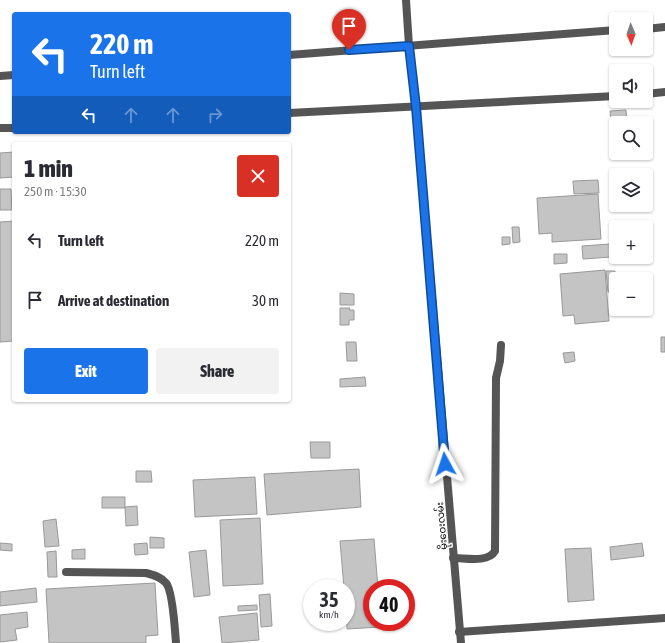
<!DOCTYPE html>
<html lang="en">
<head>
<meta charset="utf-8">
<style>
	:root { --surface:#fff; --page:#f2f2f3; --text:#2b2b33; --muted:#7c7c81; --accent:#1a73e8 }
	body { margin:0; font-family:"Asap Condensed","Noto Sans Myanmar",sans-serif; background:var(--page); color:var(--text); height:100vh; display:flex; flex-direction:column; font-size:15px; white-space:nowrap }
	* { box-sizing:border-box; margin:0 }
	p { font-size:13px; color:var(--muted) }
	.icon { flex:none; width:22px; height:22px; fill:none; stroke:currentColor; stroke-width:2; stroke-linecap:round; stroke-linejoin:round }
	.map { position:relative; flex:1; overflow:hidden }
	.side { position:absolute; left:12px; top:142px; width:279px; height:260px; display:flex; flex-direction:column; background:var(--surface); border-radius:4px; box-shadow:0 1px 3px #0004 }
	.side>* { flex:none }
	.guide { position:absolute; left:12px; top:12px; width:279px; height:122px; border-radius:4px; box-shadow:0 1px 3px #0004; background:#1a73e8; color:#fff; overflow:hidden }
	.needle { width:26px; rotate:178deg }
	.fabs { position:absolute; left:609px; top:12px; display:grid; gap:8px }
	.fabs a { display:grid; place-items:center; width:44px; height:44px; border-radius:4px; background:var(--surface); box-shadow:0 1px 3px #0004; font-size:20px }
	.speed { position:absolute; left:303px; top:579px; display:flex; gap:8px; font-size:20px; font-weight:700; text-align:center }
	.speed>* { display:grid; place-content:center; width:52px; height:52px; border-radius:50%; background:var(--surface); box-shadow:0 1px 3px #0004; line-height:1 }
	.speed small { font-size:10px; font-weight:400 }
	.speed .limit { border:6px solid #d22; background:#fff; color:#111 }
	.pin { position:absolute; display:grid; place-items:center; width:34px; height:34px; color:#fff; margin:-41px -17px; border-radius:50% 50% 50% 0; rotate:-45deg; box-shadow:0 0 4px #0007 }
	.pin .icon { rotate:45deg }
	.me { position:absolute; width:44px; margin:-22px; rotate:355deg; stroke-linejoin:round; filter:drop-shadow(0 0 3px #0008) }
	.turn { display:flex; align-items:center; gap:14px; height:84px; padding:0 12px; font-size:18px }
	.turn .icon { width:52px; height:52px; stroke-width:2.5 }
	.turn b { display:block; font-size:28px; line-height:34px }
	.lanes { display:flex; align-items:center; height:38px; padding:0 12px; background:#0003; justify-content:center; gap:20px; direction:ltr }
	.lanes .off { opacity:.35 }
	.round { display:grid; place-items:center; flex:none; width:42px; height:42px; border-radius:4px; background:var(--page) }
	.overview { display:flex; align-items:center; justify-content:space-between; height:68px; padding:0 12px }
	h1 { font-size:24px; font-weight:800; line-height:30px }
	.button { display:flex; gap:8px; margin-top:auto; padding:8px 12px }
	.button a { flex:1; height:46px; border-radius:4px; background:var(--accent); color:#fff; font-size:16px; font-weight:800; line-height:46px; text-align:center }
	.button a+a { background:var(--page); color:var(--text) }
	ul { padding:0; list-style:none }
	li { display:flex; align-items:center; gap:12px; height:60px; padding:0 12px }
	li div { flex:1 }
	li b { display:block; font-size:15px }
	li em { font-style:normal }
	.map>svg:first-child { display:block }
	.building { fill:#c4c4c4; stroke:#999 }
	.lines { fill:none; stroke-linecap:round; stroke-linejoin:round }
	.minor { stroke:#555; stroke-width:8 }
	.tertiary { stroke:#555; stroke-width:8 }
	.route-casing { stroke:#114b97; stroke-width:10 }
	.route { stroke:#1a73e8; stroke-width:7 }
	.labels { text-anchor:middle; stroke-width:3; stroke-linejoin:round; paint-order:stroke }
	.street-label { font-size:10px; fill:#000; stroke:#fff }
</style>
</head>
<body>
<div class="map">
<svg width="665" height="643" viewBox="0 0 665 643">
	<rect width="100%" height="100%" fill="#fff"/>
	<path class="building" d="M 626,110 L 627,122 L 611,123 L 610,111 Z
		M 14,152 L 14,177 L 0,178 L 0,153 Z
		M 598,180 L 599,193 L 574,194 L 573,181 Z
		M 0,189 L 11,189 L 12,210 L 0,210 Z
		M 598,194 L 601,239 L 552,242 L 552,233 L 539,234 L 537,198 Z
		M 14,221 L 14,341 L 0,342 L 0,222 Z
		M 512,227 L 519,227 L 520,242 L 513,243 Z
		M 502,237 L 510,237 L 510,244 L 502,245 Z
		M 610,244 L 611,257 L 583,259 L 582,246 Z
		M 554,254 L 567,254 L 567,263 L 554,264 Z
		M 605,270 L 609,321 L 575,324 L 574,315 L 563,316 L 560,274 Z
		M 606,271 L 615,271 L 616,291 L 608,292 Z
		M 340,293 L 354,294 L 354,305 L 340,305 Z
		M 340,308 L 350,308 L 349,310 L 354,310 L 354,320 L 349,320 L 349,325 L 340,325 Z
		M 661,337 L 665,337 L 665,352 L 661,352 Z
		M 346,342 L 356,342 L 357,361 L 347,361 Z
		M 574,352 L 575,361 L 565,363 L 563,353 Z
		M 365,377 L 366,386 L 340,387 L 340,379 Z
		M 310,442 L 330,442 L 330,458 L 311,458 Z
		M 359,469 L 361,507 L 267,515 L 264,474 Z
		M 136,471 L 151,471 L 152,482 L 136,482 Z
		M 255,477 L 257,514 L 195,517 L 193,480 Z
		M 102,497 L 125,497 L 125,508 L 102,508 Z
		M 137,506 L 138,525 L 126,526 L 125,507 Z
		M 260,518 L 263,584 L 223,586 L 220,520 Z
		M 56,519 L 59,546 L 45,547 L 43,521 Z
		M 150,537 L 164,538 L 164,548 L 150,548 Z
		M 374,539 L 378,588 L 372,588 L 372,622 L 381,622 L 381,627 L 347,629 L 346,588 L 344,588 L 340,541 Z
		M 0,543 L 12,544 L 12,551 L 0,550 Z
		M 147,543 L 148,554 L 135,555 L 134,544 Z
		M 642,543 L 644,556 L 611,560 L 610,547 Z
		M 591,548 L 594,600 L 568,602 L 565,549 Z
		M 85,549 L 85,559 L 72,559 L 72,550 Z
		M 206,550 L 210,595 L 194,597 L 189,552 Z
		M 56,551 L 57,577 L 48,577 L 47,552 Z
		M 155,583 L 158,635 L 146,636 L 146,643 L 49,643 L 46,589 Z
		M 36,588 L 37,602 L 0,606 L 0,592 Z
		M 270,594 L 272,626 L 261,627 L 259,595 Z
		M 257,605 L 257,610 L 238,611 L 238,606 Z
		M 27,612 L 28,627 L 15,629 L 17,640 L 0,642 L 0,615 Z
		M 257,613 L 259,640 L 222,643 L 219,617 Z"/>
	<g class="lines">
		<path class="minor" d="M 646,29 L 665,27
			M 289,55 L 616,30
			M 0,76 L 14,75
			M 646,94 L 665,92
			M 289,113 L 616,96
			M 0,128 L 14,128
			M 453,558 C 466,558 488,563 495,551 L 496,378 L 500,361 L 501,345
			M 66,572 L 146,573 C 154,575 161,577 166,583 C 173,591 175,631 176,643
			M 459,632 L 665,618"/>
		<path class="tertiary" d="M 406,0 L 409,46 L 416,107 L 461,643"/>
	</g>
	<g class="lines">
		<defs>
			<path id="route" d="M 349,50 L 409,46 L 416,107 L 445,464"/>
		</defs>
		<use href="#route" class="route-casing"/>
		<use href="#route" class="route"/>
	</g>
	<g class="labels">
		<g class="street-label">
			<text transform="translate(441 526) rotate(-95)" y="4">မိုးဝေးလမ်း</text>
		</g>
	</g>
</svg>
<div class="fabs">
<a><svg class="needle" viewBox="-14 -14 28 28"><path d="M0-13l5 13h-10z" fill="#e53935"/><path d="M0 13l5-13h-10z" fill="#7c7c81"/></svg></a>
<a><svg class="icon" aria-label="sound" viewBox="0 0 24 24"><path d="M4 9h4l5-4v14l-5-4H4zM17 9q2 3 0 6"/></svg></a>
<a><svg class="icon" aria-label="search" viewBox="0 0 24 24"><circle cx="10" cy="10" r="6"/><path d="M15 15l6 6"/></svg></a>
<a><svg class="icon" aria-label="layers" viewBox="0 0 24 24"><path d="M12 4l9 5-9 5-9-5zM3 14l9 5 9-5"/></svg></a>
<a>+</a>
<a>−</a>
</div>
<div class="speed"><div>35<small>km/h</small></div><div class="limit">40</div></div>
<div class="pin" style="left:349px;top:50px;background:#d93025"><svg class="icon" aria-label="arrive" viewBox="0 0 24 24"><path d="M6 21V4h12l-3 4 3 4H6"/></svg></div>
<svg class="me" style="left:445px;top:464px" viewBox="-20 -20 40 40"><path d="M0-17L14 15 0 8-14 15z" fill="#1a73e8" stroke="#fff" stroke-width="4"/></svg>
<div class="guide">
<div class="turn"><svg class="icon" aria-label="left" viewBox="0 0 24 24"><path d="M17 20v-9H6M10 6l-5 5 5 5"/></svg><div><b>220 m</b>Turn left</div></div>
<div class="lanes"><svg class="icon" aria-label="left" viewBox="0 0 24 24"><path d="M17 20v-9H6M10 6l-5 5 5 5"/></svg><svg class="icon off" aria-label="ahead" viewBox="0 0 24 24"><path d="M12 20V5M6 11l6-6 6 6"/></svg><svg class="icon off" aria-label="ahead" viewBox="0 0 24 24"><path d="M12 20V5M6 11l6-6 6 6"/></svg><svg class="icon off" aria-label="right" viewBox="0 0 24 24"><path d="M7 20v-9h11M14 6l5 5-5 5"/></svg></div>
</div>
<section class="side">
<div class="overview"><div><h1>1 min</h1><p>250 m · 15:30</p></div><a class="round" style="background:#d93025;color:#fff"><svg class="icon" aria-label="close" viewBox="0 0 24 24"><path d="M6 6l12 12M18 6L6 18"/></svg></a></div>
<ul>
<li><svg class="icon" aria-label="left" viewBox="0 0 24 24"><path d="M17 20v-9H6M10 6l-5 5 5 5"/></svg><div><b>Turn left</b></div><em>220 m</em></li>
<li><svg class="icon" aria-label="arrive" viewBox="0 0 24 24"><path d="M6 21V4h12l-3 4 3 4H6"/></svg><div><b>Arrive at destination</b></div><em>30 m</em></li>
</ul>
<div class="button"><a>Exit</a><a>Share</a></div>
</section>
</div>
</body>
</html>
